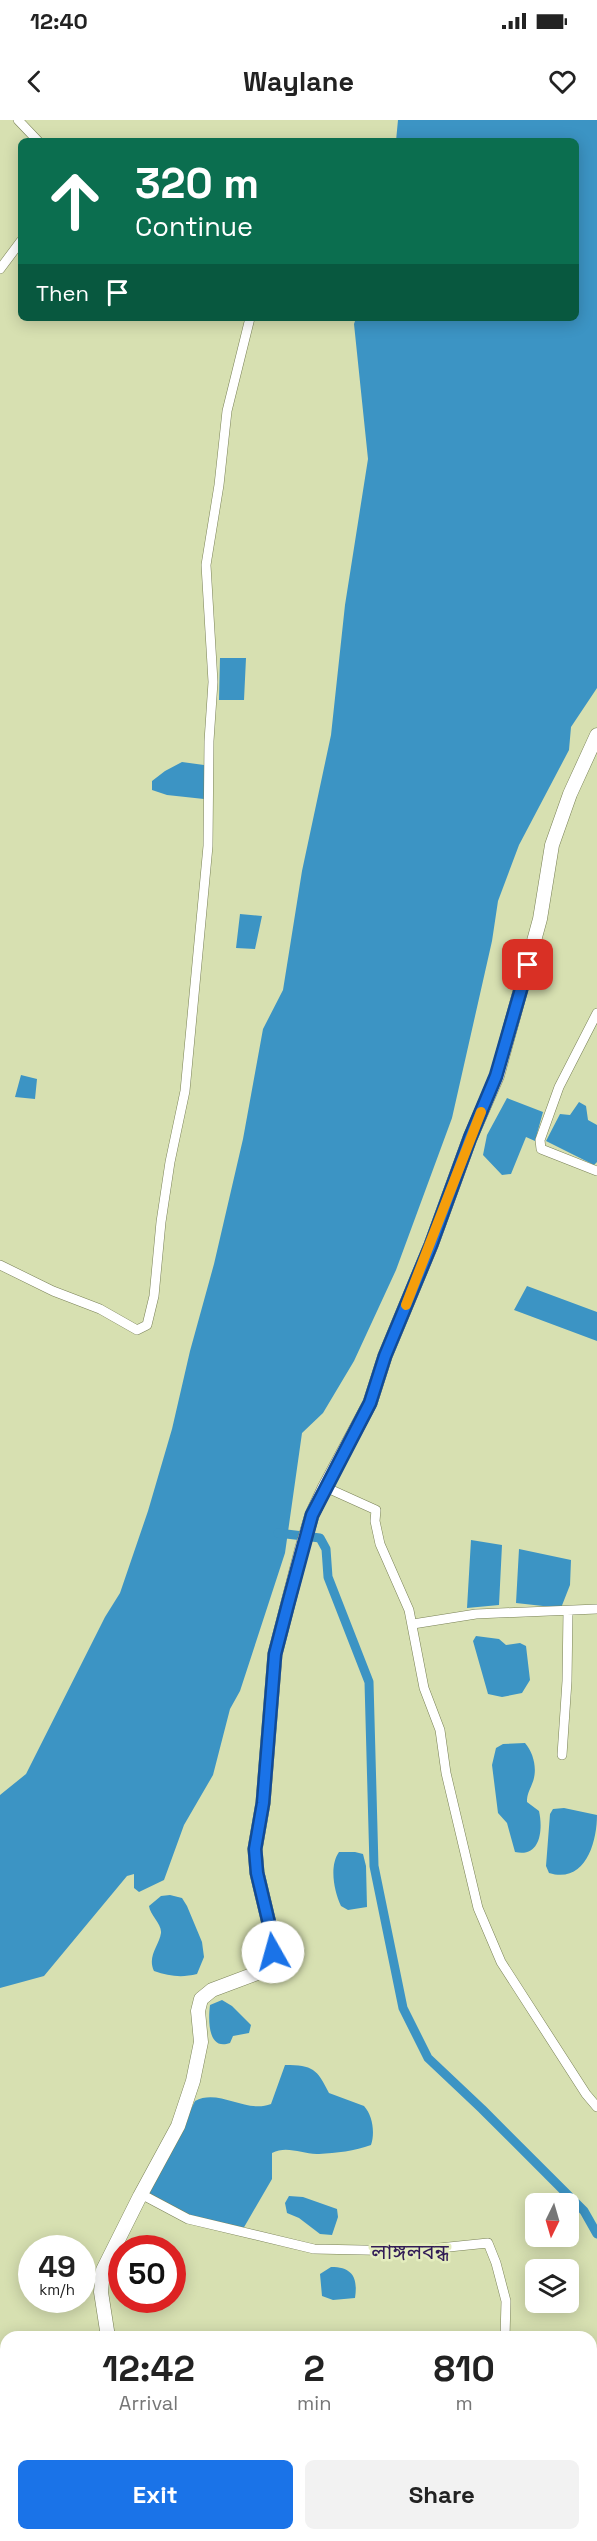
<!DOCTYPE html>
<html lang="en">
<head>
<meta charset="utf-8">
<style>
	:root { --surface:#fff; --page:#f2f2f2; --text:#222; --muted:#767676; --accent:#1a73e8 }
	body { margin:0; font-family:"Space Grotesk","Noto Sans Bengali",sans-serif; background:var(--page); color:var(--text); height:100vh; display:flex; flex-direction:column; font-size:22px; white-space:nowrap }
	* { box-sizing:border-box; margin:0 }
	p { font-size:20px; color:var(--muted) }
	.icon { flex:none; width:33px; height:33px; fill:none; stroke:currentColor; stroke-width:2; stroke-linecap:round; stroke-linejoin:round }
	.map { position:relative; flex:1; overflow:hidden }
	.side { position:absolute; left:0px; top:2211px; width:597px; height:210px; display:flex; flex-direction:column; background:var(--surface); border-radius:18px 18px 0 0; box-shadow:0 3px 15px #0003 }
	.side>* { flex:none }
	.top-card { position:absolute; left:18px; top:18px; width:561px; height:183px; border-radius:9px; box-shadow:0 3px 15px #0003; background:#0b6e4f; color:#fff; overflow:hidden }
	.needle { width:39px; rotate:185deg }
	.fabs { position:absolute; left:525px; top:2073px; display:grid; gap:12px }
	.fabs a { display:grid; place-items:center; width:54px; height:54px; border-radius:9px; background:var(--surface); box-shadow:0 3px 15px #0003; font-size:30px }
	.speed { position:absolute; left:18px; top:2115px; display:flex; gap:12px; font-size:30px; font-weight:700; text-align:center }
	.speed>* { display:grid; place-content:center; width:78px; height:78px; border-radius:50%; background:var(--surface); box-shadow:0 3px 15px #0003; line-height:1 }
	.speed small { font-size:15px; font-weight:400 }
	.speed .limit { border:9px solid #d22; background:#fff; color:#111 }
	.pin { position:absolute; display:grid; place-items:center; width:51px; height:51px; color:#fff; margin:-26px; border-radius:12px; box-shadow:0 3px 9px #0006 }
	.me { position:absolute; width:66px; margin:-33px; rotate:353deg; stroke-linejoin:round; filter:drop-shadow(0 0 4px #0008) }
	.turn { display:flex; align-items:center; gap:21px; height:126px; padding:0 18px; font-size:27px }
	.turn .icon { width:78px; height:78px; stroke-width:2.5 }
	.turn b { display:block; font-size:42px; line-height:51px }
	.then { display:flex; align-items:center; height:57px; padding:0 18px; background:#0003; gap:12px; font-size:22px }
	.eta { display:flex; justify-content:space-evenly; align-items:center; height:102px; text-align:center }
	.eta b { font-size:36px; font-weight:700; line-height:42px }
	.button { display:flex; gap:12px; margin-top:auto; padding:12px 18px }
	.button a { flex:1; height:69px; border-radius:9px; background:var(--accent); color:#fff; font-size:24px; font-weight:700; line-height:69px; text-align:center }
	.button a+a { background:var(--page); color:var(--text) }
	.status { display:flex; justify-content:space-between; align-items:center; height:42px; padding:0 30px; background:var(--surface); direction:ltr }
	.status svg { height:16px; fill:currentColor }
	header { display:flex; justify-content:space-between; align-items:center; height:78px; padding:0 18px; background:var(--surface); font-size:27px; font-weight:700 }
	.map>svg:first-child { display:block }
	.water { fill:#3c94c4 }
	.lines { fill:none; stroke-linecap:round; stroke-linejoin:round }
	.canal { stroke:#3c94c4; stroke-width:9 }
	.minor-casing { stroke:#798156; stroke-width:10 }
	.secondary-casing { stroke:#798156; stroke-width:15 }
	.trunk-casing { stroke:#798156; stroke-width:16 }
	.minor { stroke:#fff; stroke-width:9 }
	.secondary { stroke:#fff; stroke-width:14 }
	.trunk { stroke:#fff; stroke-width:15 }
	.route-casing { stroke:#114b97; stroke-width:15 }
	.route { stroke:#1a73e8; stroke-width:10 }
	.slow { stroke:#f59e0b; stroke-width:10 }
	.labels { text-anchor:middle; stroke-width:5; stroke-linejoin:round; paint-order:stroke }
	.quarter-label { font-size:21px; fill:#311c56; stroke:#e4edbe }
</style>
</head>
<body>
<div class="status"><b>12:40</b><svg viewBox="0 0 49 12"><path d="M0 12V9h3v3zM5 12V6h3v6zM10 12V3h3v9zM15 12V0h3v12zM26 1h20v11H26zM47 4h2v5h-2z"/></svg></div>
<header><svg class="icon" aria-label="back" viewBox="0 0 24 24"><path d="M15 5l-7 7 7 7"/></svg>Waylane<svg class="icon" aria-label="heart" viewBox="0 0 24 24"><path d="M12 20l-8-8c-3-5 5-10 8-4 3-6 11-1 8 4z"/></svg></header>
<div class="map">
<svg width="597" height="2421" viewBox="0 0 597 2421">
	<rect width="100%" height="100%" fill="#d7e0b1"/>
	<path class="water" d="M 398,0 L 597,0 L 597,568 L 571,607 L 569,630 L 519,725 L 498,781 L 492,821 L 452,998 L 396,1150 L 354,1241 L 323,1293 L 302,1313 L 285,1433 L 240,1571 L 230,1589 L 213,1655 L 184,1705 L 164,1760 L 139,1772 L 134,1768 L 134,1754 L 127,1756 L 44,1856 L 0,1868 L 0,1675 L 26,1654 L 105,1497 L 120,1473 L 148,1391 L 172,1309 L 190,1231 L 214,1144 L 243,1019 L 263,909 L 283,870 L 302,751 L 331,615 L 345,485 L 368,339 L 354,204 L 356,198 L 576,198 L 576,21 L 396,21 Z
		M 220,538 L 246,538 L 244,580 L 219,580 Z
		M 182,642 L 204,645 L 204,679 L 167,675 L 152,670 L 152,661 L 165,651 Z
		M 240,794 L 262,796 L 255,829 L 236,828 Z
		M 21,955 L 37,959 L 35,979 L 15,977 Z
		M 507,978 L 543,992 L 535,1021 L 526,1017 L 511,1054 L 502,1055 L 483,1035 L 487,1015 Z
		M 579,982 L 586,986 L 588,1000 L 597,1005 L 597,1042 L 594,1045 L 546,1021 L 560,994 L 570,995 Z
		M 527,1166 L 597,1192 L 597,1221 L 514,1190 Z
		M 471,1420 L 502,1425 L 499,1485 L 467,1488 Z
		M 519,1429 L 571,1440 L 570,1465 L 561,1488 L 516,1483 Z
		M 476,1516 L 499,1519 L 506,1525 L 520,1523 L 526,1526 L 530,1560 L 522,1573 L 502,1577 L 488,1574 L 473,1521 Z
		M 525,1623 C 534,1633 538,1651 532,1664 C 529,1672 527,1674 527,1682 L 539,1691 C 543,1709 541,1738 515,1732 L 507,1703 L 498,1693 L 492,1645 L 496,1628 L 503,1624 Z
		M 564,1688 L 597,1695 C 597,1723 585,1764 549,1753 L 546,1746 L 550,1694 L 553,1689 Z
		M 339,1732 L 355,1732 L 363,1734 L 366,1746 L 367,1787 L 348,1790 L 341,1786 C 334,1771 329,1746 339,1732 Z
		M 170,1775 L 182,1778 L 187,1786 L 202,1822 L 204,1837 L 197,1854 C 181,1858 169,1856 154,1851 C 147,1836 159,1826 161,1813 C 162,1804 150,1795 149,1786 L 161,1776 Z
		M 222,1880 L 232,1886 L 251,1905 L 249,1913 L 233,1916 L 230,1923 C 208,1931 208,1901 210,1885 Z
		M 285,1945 C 313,1945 317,1949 329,1973 L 364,1986 C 373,1996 375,2013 371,2025 C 355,2031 336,2033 319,2034 C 303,2035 288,2025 272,2033 L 272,2059 L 243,2109 L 191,2096 L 151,2075 L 149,2072 L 195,1981 C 219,1968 246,1994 271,1984 Z
		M 289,2076 L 303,2077 L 337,2089 L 338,2097 L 332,2115 L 320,2114 L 299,2098 L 287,2093 L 285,2083 Z
		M 331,2147 C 353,2147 358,2158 355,2178 L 333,2180 L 322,2176 L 320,2154 Z"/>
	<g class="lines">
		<path class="canal" d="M 278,1413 L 320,1418 L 326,1429 L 328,1457 L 369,1562 L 374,1746 L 403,1888 L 428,1938 L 482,1989 L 584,2091 L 597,2114"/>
		<defs>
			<path id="minor" d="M 18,0 L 38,21
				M 0,149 L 21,121
				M 597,893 L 559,967 L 540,1020 L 541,1029 L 597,1051
				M 0,1145 L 53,1171 L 100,1189 L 137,1210 L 147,1205 L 154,1176 L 161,1102 L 170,1042 L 185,971 L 208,726 L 209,621 L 213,562 L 206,445 L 219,365 L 227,291 L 250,198
				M 325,1367 L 376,1390 L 375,1401 L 380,1424 L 409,1490 L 424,1568 L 440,1610 L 446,1653 L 478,1788 L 501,1842 L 586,1974 L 597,1987
				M 413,1504 L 476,1494 L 597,1489
				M 562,1635 L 567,1561 L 568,1491
				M 141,2074 L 188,2099 L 314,2129 L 410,2131 L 488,2123 L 496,2143 L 506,2181 L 505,2217
				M 580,2415 L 582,2421
				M 168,2421 L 169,2415"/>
			<path id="secondary" d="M 108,2217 L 101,2172 L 103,2150 L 140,2076 L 178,2006 L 193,1961 L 201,1922 L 198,1891 L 201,1879 L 212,1870 L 265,1850 L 270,1843 L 272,1816 L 257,1753 L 255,1729 L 263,1683 L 275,1534 L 302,1429 L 312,1395 L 325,1367 L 370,1283 L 385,1236 L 431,1125 L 470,1018 L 497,956 L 540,799 L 552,725 L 570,674 L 597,615"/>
			<path id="trunk" d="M 0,2258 L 6,2261
				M 0,2274 L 6,2278
				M 207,2415 L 214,2421
				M 227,2415 L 235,2421"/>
		</defs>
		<use href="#minor" class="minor-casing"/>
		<use href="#secondary" class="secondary-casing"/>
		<use href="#trunk" class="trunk-casing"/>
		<use href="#minor" class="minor"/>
		<use href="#secondary" class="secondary"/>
		<use href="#trunk" class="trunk"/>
	</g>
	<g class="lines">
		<defs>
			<path id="route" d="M 273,1832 L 272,1816 L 257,1753 L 255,1729 L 263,1683 L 275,1534 L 288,1484 L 312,1395 L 370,1283 L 385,1236 L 431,1125 L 470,1018 L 496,956 L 528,845"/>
		</defs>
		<use href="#route" class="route-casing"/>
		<use href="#route" class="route"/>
		<path class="slow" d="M 406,1185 L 481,992"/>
	</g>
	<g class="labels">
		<g class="quarter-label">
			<text x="410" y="2139">লাঙ্গলবন্ধ</text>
		</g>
	</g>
</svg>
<div class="fabs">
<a><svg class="needle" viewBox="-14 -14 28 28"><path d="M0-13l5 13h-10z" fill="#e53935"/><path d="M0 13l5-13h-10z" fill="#767676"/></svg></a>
<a><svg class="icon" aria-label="layers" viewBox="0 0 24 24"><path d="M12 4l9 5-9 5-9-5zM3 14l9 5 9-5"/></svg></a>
</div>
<div class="speed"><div>49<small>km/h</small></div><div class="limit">50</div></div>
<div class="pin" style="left:528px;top:845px;background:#d93025"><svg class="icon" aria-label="arrive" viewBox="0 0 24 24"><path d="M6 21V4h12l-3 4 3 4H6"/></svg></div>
<svg class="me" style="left:273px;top:1832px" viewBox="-20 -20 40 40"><circle r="19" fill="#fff"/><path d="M0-13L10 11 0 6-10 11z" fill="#1a73e8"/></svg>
<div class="top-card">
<div class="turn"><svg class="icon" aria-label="ahead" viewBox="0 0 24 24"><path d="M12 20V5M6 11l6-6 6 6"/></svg><div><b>320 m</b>Continue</div></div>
<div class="then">Then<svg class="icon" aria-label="arrive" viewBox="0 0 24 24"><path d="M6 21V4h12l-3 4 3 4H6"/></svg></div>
</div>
<section class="side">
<div class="eta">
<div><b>12:42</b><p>Arrival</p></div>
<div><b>2</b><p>min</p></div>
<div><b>810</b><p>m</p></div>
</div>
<div class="button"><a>Exit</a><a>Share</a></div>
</section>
</div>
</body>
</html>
